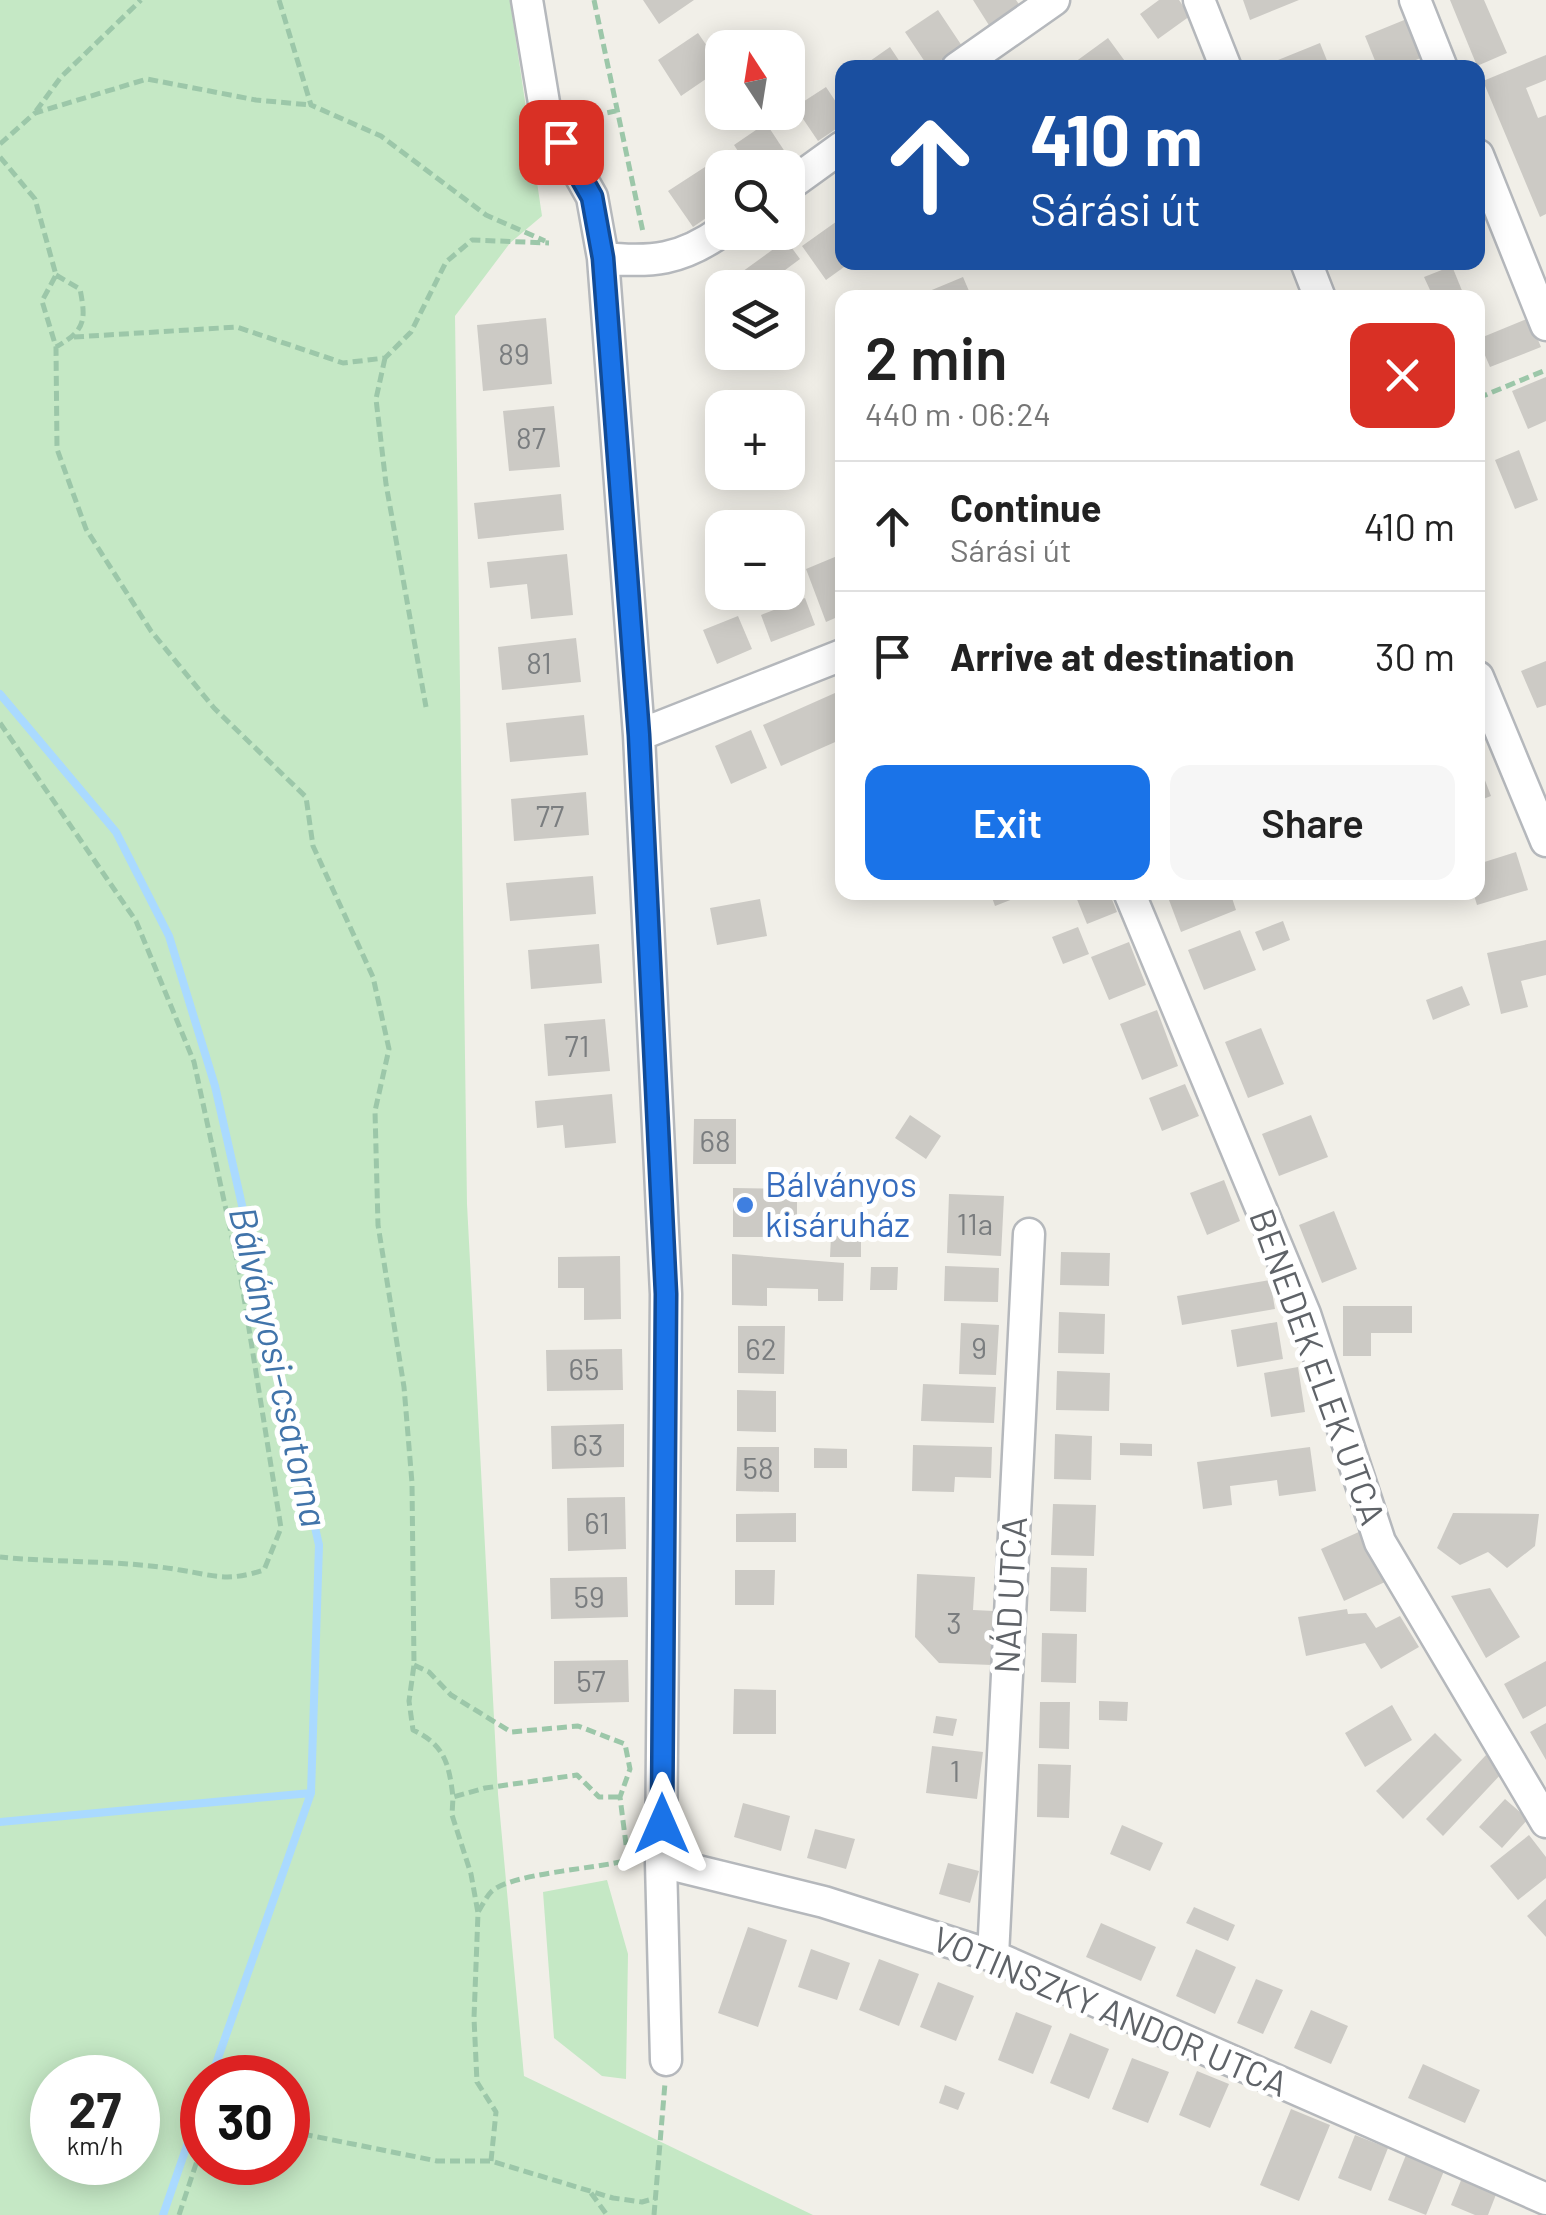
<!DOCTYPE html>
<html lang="en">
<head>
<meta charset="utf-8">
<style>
	:root { --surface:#fff; --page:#f6f6f6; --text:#222; --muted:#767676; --line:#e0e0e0; --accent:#1a73e8 }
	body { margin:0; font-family:Barlow,sans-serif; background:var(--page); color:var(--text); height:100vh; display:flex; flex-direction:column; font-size:38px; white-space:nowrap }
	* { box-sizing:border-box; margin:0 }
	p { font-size:32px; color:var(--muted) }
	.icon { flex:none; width:55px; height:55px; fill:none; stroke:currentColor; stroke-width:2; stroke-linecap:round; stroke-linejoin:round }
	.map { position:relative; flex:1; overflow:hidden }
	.panel { position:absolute; left:835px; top:290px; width:650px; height:610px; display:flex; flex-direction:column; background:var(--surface); border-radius:20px; box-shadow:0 5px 25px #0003 }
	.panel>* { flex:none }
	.banner { position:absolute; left:835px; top:60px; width:650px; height:210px; border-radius:20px; box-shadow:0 5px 25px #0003; background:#1a4fa0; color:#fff; overflow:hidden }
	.needle { width:65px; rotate:348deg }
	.fabs { position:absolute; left:705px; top:30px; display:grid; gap:20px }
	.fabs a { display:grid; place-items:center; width:100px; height:100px; border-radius:20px; background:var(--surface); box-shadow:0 5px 25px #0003; font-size:50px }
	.speed { position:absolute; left:30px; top:2055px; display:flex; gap:20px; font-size:50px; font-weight:700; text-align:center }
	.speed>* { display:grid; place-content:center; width:130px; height:130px; border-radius:50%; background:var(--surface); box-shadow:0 5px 25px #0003; line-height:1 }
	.speed small { font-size:25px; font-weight:400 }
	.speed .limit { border:15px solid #d22; background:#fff; color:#111 }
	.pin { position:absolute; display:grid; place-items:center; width:85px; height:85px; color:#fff; margin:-42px; border-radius:20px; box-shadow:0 5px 15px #0006 }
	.me { position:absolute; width:110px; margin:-55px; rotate:0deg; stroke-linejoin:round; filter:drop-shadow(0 0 8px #0008) }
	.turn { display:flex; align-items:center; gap:35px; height:210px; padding:0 30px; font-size:45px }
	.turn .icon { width:130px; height:130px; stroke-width:2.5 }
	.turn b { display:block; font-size:70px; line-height:85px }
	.round { display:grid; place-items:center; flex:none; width:105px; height:105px; border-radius:20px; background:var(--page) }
	.head { display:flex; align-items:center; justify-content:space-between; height:170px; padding:0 30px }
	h1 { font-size:60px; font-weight:600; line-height:75px }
	.action { display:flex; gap:20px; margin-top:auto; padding:20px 30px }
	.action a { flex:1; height:115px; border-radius:20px; background:var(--accent); color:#fff; font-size:40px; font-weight:600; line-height:115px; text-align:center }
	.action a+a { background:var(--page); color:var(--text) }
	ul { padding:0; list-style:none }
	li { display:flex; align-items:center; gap:30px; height:130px; padding:0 30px; border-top:2px solid var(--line) }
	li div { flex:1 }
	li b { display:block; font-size:38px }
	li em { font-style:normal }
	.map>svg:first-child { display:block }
	.green { fill:#c5e8c5; fill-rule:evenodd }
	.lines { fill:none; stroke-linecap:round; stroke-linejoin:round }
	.stream { stroke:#aadaff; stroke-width:8 }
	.building { fill:#cccac5 }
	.street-casing { stroke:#b5b8bc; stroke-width:35 }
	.path { stroke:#9cc7a9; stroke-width:5; stroke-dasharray:10 5; stroke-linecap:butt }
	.street { stroke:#fff; stroke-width:30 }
	.route-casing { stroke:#114b97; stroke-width:25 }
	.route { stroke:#1a73e8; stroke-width:18 }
	.shop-dot { fill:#3f7fe0; stroke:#fff; stroke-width:4 }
	.labels { text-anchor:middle; stroke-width:10; stroke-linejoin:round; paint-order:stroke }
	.number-label { font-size:30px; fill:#7a7d7f }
	.shop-label { font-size:35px; fill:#366cbe; stroke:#fff; text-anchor:start }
	.street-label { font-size:35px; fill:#5f6368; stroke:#fff }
	.water-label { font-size:38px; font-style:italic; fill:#4174aa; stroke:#fff }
</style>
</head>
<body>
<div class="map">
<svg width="1546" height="2215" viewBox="0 0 1546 2215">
	<rect width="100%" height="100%" fill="#f1efe8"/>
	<path class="green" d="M 0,0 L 510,0 L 542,216 L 510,243 L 455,316 L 467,1204 L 498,1794 L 524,2076 L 813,2215 L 0,2215 ZM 52,2078 L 138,2078 L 138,2162 L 52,2162 ZM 202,2078 L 288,2078 L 288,2162 L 202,2162 Z
		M 607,1880 L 628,1954 L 626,2079 L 602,2076 L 554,2038 L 543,1892 Z"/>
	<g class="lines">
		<path class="stream" d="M 0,694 L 116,832 L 169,936 L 215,1086 L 319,1545 L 311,1793 L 211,2078
			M 0,1822 L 311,1793
			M 163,2215 L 202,2102"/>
	</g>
	<path class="building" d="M 643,0 L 694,0 L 659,24 Z
		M 973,0 L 1016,0 L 1023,10 L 992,30 Z
		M 1159,0 L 1179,0 L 1190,16 L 1158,39 L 1140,14 Z
		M 1243,0 L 1299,0 L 1250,20 Z
		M 1450,0 L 1484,0 L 1507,53 L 1477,66 Z
		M 938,10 L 962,46 L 929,68 L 905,32 Z
		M 1414,16 L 1430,54 L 1397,68 L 1378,68 L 1365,36 Z
		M 698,33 L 722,68 L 681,96 L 658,60 Z
		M 1108,38 L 1130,68 L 1072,68 L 1071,65 Z
		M 1320,43 L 1330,68 L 1269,68 L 1268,64 Z
		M 890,47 L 904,68 L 860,68 Z
		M 1546,55 L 1546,80 L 1526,88 L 1538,118 L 1546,115 L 1546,214 L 1540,217 L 1483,81 Z
		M 826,87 L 842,111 L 842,125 L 818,141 L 795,107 Z
		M 766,123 L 791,161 L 781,168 L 749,168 L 734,145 Z
		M 705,167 L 722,192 L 722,207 L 693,227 L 668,191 Z
		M 840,219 L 842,262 L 851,262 L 826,280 L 802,246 Z
		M 786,240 L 800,259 L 773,279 L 780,288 L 733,288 L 728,282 Z
		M 1452,266 L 1465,298 L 1413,298 L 1430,290 L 1424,277 Z
		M 963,277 L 972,298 L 930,298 L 927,292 Z
		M 546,318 L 552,384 L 483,391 L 477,325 Z
		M 1529,318 L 1541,347 L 1490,367 L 1478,339 Z
		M 1546,377 L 1546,421 L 1528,429 L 1512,391 Z
		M 554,406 L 560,467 L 509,471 L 503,411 Z
		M 1519,450 L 1538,500 L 1515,509 L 1495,460 Z
		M 561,494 L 564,530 L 478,539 L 474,503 Z
		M 567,554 L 573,615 L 531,619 L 527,584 L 490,588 L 487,562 Z
		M 842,554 L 842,615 L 826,622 L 806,569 Z
		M 805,598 L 815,625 L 771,642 L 761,615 Z
		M 738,616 L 752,649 L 717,664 L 703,630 Z
		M 576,638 L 581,682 L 502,690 L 498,647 Z
		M 1546,661 L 1546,705 L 1537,708 L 1521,671 Z
		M 835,693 L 842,709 L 842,739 L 781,766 L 763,725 Z
		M 584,715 L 588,755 L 510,762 L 506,723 Z
		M 751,730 L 767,768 L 731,784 L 715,746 Z
		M 1478,762 L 1491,796 L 1478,801 Z
		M 586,792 L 589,835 L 514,841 L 511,799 Z
		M 1516,852 L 1528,890 L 1477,905 L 1473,892 L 1478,892 L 1478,864 Z
		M 593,876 L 596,914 L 510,921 L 506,883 Z
		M 990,892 L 1028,892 L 1028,893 L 995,906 Z
		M 1074,892 L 1109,892 L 1117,912 L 1087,924 Z
		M 1166,892 L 1230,892 L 1236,910 L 1181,932 Z
		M 760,899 L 767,936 L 717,945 L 710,908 Z
		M 1283,921 L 1290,940 L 1263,951 L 1255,932 Z
		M 1078,927 L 1089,954 L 1063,964 L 1052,937 Z
		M 1240,930 L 1256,970 L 1204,990 L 1188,950 Z
		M 1546,940 L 1546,975 L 1521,981 L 1528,1007 L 1501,1014 L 1487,953 Z
		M 1129,942 L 1146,985 L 1109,1000 L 1091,957 Z
		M 599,944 L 602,983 L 531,989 L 528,950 Z
		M 1462,986 L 1470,1005 L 1433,1020 L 1426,1000 Z
		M 1157,1010 L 1178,1066 L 1142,1080 L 1120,1024 Z
		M 605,1019 L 610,1071 L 548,1076 L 544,1024 Z
		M 1261,1028 L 1284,1084 L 1248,1098 L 1225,1042 Z
		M 1185,1084 L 1199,1116 L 1162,1131 L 1149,1098 Z
		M 612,1094 L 616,1143 L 565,1148 L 563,1125 L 537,1128 L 535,1101 Z
		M 910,1115 L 941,1136 L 926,1159 L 895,1138 Z
		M 1311,1115 L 1328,1157 L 1279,1176 L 1262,1134 Z
		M 694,1119 L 736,1119 L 736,1164 L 693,1164 Z
		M 1224,1180 L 1240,1221 L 1207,1235 L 1190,1193 Z
		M 733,1188 L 797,1189 L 797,1237 L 733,1237 Z
		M 949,1194 L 1004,1196 L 1001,1256 L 947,1253 Z
		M 1334,1211 L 1357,1269 L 1322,1283 L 1299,1225 Z
		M 831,1236 L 861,1236 L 861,1257 L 830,1257 Z
		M 1061,1252 L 1110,1253 L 1109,1286 L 1060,1285 Z
		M 732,1254 L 844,1263 L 843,1301 L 818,1301 L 818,1289 L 767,1288 L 767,1306 L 732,1305 Z
		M 620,1256 L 621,1319 L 584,1320 L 584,1288 L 558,1288 L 558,1257 Z
		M 945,1266 L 999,1268 L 998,1302 L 944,1301 Z
		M 871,1267 L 898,1267 L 897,1290 L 870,1290 Z
		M 1270,1280 L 1275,1309 L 1182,1325 L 1177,1296 Z
		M 1343,1306 L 1412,1306 L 1412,1333 L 1371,1333 L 1371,1356 L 1343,1356 Z
		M 1059,1312 L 1105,1314 L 1104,1354 L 1058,1353 Z
		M 1277,1322 L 1283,1359 L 1237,1367 L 1231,1330 Z
		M 961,1323 L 999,1325 L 996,1375 L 959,1374 Z
		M 738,1326 L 785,1326 L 784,1374 L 738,1373 Z
		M 622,1349 L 623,1390 L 547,1391 L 546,1350 Z
		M 1298,1367 L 1305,1412 L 1271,1417 L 1264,1373 Z
		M 1057,1371 L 1110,1373 L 1109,1411 L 1056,1410 Z
		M 923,1384 L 996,1387 L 994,1423 L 921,1421 Z
		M 737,1390 L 776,1391 L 776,1432 L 737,1431 Z
		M 624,1424 L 624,1467 L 552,1469 L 551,1426 Z
		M 1055,1434 L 1092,1436 L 1091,1480 L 1054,1479 Z
		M 1120,1443 L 1152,1444 L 1152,1456 L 1120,1455 Z
		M 913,1445 L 992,1447 L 991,1478 L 955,1477 L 954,1492 L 912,1491 Z
		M 737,1447 L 779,1447 L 779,1492 L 736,1491 Z
		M 1310,1447 L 1316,1491 L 1279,1496 L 1277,1480 L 1230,1486 L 1232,1505 L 1203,1509 L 1197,1462 Z
		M 814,1448 L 847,1449 L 847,1468 L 814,1468 Z
		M 625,1497 L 626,1549 L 568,1551 L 567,1498 Z
		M 1053,1504 L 1096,1505 L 1094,1556 L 1051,1555 Z
		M 796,1513 L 796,1542 L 736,1542 L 736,1514 Z
		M 1453,1513 L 1539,1514 L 1535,1546 L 1507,1568 L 1488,1552 L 1460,1565 L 1437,1548 Z
		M 1361,1531 L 1385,1582 L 1344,1601 L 1321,1549 Z
		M 1051,1567 L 1087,1568 L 1086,1612 L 1050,1611 Z
		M 735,1570 L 775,1570 L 774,1605 L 735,1605 Z
		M 917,1574 L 975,1577 L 973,1610 L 994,1611 L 992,1665 L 939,1663 L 915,1637 Z
		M 627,1577 L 628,1617 L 551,1619 L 550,1578 Z
		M 1490,1588 L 1520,1637 L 1486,1658 L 1451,1596 Z
		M 1347,1609 L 1348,1614 L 1366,1613 L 1376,1628 L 1400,1616 L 1419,1647 L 1381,1669 L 1365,1643 L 1306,1656 L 1298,1617 Z
		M 1042,1633 L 1077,1634 L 1076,1683 L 1041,1682 Z
		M 628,1660 L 629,1702 L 554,1704 L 554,1661 Z
		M 1546,1661 L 1546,1706 L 1523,1719 L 1504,1684 Z
		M 734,1689 L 776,1690 L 776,1734 L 733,1734 Z
		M 1099,1701 L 1128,1702 L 1127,1721 L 1099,1720 Z
		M 1040,1702 L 1070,1702 L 1069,1749 L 1039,1748 Z
		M 1392,1705 L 1412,1740 L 1365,1767 L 1345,1733 Z
		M 936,1716 L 957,1719 L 953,1736 L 933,1733 Z
		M 1546,1723 L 1546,1760 L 1530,1732 Z
		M 1435,1733 L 1462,1760 L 1403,1819 L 1376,1791 Z
		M 932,1746 L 983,1752 L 977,1799 L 926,1793 Z
		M 1486,1755 L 1503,1772 L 1443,1836 L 1426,1819 Z
		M 1038,1764 L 1071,1765 L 1069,1818 L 1037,1817 Z
		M 1505,1799 L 1528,1819 L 1502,1848 L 1479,1827 Z
		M 743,1803 L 790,1816 L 781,1851 L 734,1837 Z
		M 1122,1825 L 1163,1843 L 1150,1871 L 1110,1854 Z
		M 815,1829 L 855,1839 L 846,1869 L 807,1858 Z
		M 1529,1835 L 1546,1857 L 1546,1878 L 1518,1900 L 1490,1866 Z
		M 948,1863 L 979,1871 L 970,1903 L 939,1894 Z
		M 1546,1899 L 1546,1937 L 1527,1916 Z
		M 1194,1907 L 1235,1925 L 1228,1941 L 1186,1923 Z
		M 1101,1923 L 1156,1947 L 1141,1981 L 1086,1957 Z
		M 748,1927 L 787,1940 L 758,2027 L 718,2013 Z
		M 811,1949 L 850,1963 L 837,2000 L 798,1987 Z
		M 1196,1949 L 1236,1967 L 1215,2014 L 1176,1996 Z
		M 879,1959 L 919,1974 L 899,2026 L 859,2010 Z
		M 1256,1979 L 1283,1990 L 1263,2034 L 1237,2023 Z
		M 938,1982 L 974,1996 L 956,2041 L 920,2027 Z
		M 1311,2010 L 1348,2026 L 1331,2064 L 1294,2048 Z
		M 1016,2012 L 1052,2026 L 1033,2074 L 998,2060 Z
		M 1070,2033 L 1109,2049 L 1089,2099 L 1050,2083 Z
		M 1132,2058 L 1169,2072 L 1148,2123 L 1112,2109 Z
		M 1423,2064 L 1480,2090 L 1465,2123 L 1408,2098 Z
		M 1197,2071 L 1229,2084 L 1210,2128 L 1179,2115 Z
		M 945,2085 L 965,2093 L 958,2110 L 939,2103 Z
		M 1291,2109 L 1330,2125 L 1299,2201 L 1260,2185 Z
		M 1355,2135 L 1388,2148 L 1371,2191 L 1338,2178 Z
		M 1406,2155 L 1444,2171 L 1426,2215 L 1388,2200 Z
		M 1462,2178 L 1497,2192 L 1488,2215 L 1475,2215 L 1451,2205 Z"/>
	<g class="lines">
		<defs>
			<path id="street" d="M 527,0 L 546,115 L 592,197 L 603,258 L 639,735 L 666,1294 L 661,1862 L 666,2060
				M 1199,0 L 1226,68
				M 1415,0 L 1442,68
				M 957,68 L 1054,0
				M 1478,155 L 1546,325
				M 788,186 L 842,147
				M 603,258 C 652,263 681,260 722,231
				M 1306,262 L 1320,298
				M 1478,677 L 1546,841
				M 639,735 L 842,655
				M 1129,892 L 1305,1314 L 1380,1542 L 1546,1822
				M 661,1862 L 824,1902 L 993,1956 L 1546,2199
				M 993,1956 L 1029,1234"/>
		</defs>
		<use href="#street" class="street-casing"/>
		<path class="path" d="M 279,0 L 311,105 L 381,136 L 486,215 L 545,241
			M 594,0 L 643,232
			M 36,111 L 61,77 L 141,0
			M 578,119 L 620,110
			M 0,144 L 35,113 L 147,79 L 256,100 L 311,105
			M 0,157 L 35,199 L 56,275 L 42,301 L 56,347 L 57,449 L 86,529 L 151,631 L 214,708 L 306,797 L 313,846 L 373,977 L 389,1049 L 375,1111 L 378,1225 L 404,1387 L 412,1483 L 414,1665 L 409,1701 L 413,1730 C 445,1745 449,1764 453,1797
			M 56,275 L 80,289 C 86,320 86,330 56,347
			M 74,337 L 237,327 L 343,363 L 385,358 L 411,332 L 446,262 L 472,240 L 549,243
			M 385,358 L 376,399 L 386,484 L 426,707
			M 1478,398 L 1546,370
			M 0,723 L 136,921 L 194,1062 L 241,1279 L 281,1528 L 264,1570 C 227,1582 217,1576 180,1570 C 123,1560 59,1563 0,1557
			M 414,1665 L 429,1672 L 451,1695 L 511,1732 L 578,1726 L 625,1744 L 630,1769 L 620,1797 L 628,1860 C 597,1869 510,1873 491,1892 C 486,1897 482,1906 478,1912
			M 288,2131 L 437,2161 L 491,2161 L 613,2198 L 642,2202 L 656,2198
			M 491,2161 L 496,2112 L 477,2082 L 474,2018 L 478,1913 L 471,1874 L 452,1815 L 453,1797 L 485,1788 L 577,1775 L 599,1797 L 620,1797
			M 591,2193 L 607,2215
			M 179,2215 L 202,2146
			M 654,2215 L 665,2083"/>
		<use href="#street" class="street"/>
	</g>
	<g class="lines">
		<defs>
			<path id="route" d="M 561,142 L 592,197 L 603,258 L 639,735 L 666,1294 L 662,1824"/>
		</defs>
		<use href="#route" class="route-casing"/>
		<use href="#route" class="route"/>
	</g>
	<circle class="shop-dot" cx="745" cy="1205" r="10"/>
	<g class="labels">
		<g class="number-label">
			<text x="514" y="365">89</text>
			<text x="531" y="449">87</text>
			<text x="539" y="674">81</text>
			<text x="550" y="827">77</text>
			<text x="577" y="1057">71</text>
			<text x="715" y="1152">68</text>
			<text x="975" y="1235">11a</text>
			<text x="979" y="1359">9</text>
			<text x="761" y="1360">62</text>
			<text x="584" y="1380">65</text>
			<text x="588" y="1456">63</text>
			<text x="758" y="1479">58</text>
			<text x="597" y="1534">61</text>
			<text x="589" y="1608">59</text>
			<text x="954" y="1634">3</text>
			<text x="591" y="1692">57</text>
			<text x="955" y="1782">1</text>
		</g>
		<g class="shop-label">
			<text x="765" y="1197">Bálványos<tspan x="765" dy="40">kisáruház</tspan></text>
		</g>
		<g class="street-label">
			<text transform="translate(1317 1367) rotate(70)" y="12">BENEDEK ELEK UTCA</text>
			<text transform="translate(1011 1595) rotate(-87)" y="12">NÁD UTCA</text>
			<text transform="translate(1110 2012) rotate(23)" y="12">VOTINSZKY ANDOR UTCA</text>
		</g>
		<g class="water-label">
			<text transform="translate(278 1367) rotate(77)" y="13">Bálványosi-csatorna</text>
		</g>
	</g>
</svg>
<div class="fabs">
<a><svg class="needle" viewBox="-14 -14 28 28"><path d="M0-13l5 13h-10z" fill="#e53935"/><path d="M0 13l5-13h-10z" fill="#767676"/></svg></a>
<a><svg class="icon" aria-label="search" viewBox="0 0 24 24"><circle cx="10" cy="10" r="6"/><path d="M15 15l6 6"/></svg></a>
<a><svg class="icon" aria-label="layers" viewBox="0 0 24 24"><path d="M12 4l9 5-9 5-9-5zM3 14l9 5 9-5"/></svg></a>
<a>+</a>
<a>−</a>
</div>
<div class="speed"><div>27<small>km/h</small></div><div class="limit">30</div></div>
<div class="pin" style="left:561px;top:142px;background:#d93025"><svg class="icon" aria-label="arrive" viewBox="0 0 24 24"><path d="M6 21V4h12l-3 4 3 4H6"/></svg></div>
<svg class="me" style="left:662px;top:1824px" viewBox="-20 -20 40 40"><path d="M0-17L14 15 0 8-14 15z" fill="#1a73e8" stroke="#fff" stroke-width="4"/></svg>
<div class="banner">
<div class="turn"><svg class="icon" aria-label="ahead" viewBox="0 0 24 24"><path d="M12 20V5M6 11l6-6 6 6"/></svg><div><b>410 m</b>Sárási út</div></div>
</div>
<section class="panel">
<div class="head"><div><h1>2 min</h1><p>440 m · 06:24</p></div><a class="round" style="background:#d93025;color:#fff"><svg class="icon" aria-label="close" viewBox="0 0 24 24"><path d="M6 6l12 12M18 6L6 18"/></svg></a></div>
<ul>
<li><svg class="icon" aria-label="ahead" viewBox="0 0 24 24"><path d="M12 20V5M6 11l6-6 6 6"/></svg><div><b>Continue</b><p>Sárási út</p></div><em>410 m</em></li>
<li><svg class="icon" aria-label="arrive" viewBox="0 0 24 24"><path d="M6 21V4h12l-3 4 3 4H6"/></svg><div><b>Arrive at destination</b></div><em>30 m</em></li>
</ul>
<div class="action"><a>Exit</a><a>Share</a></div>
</section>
</div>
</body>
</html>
